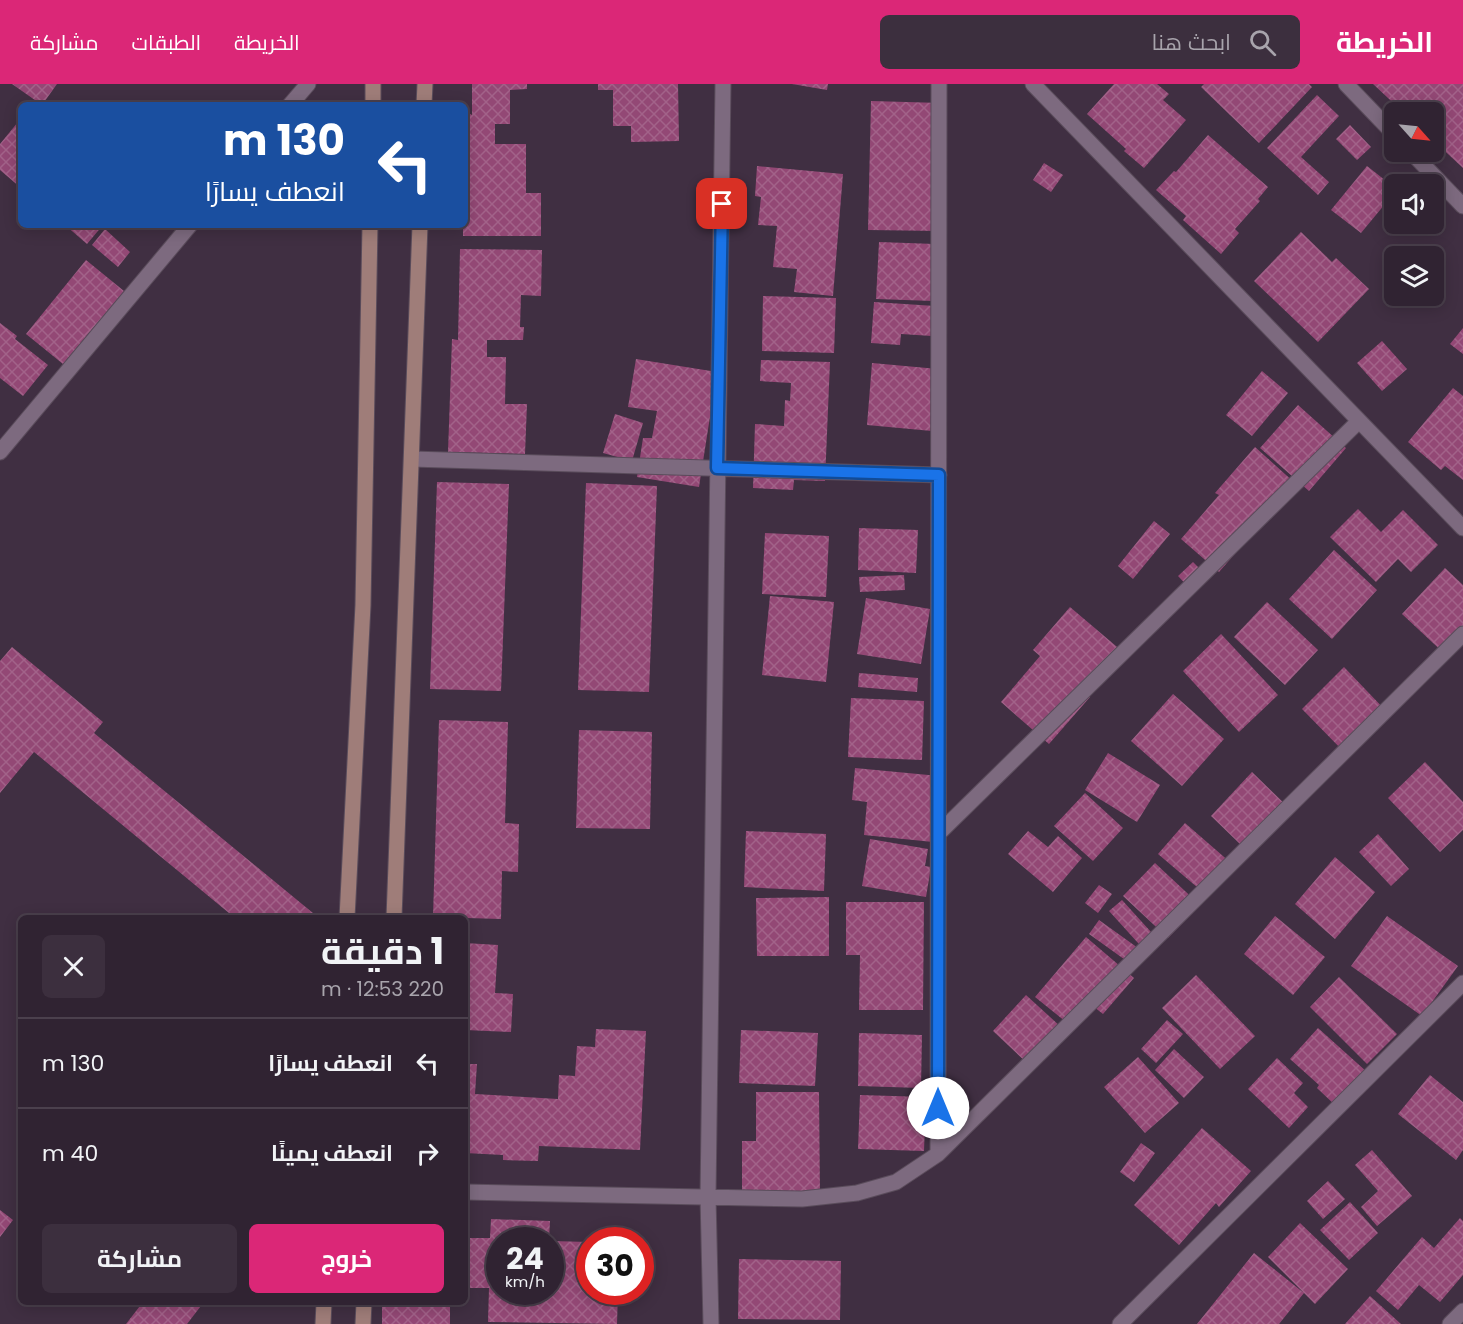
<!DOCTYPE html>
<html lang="ar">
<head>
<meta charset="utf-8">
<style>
	:root { --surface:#302332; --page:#3c2f3e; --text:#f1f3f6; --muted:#a8a4ac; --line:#4b404d; --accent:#db2777 }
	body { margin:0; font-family:Poppins,Cairo,sans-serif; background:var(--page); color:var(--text); direction:rtl; height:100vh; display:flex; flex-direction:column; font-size:22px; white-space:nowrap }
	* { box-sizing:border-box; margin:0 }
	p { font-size:20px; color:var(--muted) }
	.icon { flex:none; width:33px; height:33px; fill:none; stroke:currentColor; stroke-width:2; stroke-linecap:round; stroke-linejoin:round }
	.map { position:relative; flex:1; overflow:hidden; direction:ltr }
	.side { position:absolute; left:18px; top:831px; width:450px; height:390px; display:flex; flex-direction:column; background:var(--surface); border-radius:9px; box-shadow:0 3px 15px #0003,0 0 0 2px var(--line); direction:rtl }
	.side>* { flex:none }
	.guide { position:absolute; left:18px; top:18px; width:450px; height:126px; border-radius:9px; box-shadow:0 3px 15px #0003,0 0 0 2px var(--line); direction:rtl; background:#1a4fa0; color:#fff; overflow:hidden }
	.needle { width:39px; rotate:117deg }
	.buttons { position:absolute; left:1384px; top:18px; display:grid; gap:12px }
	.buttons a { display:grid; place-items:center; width:60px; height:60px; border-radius:9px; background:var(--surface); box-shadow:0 3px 15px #0003,0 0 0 2px var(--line); font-size:30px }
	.speed { position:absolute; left:486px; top:1143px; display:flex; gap:12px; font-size:30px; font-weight:700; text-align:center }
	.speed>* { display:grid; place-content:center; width:78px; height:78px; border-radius:50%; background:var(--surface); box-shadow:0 3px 15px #0003,0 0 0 2px var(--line); line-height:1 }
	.speed small { font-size:15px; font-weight:400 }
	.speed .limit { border:9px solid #d22; background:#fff; color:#111 }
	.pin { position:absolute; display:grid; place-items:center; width:51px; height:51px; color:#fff; margin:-26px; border-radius:12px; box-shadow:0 3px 9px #0006 }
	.me { position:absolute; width:66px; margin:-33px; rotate:0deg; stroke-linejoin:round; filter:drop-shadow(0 0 4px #0008) }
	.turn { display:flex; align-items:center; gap:21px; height:126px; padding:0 24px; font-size:27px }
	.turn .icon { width:78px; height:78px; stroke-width:2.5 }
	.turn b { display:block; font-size:42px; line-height:51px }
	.round { display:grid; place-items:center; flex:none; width:63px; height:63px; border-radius:9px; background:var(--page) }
	.headline { display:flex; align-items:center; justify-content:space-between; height:102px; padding:0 24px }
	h1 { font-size:36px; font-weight:700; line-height:45px }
	.cta { display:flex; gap:12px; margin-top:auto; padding:12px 24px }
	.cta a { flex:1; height:69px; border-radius:9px; background:var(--accent); color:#fff; font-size:24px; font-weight:700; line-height:69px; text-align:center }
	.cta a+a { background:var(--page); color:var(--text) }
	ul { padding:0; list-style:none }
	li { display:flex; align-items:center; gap:18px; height:90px; padding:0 24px; border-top:2px solid var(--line) }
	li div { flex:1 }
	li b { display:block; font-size:22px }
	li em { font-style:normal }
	header { display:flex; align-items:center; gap:36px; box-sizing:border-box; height:84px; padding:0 30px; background:var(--accent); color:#fff }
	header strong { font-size:28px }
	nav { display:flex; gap:33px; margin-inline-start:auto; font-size:21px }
	.search { width:420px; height:54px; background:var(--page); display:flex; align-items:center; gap:15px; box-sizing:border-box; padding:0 21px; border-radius:9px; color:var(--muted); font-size:22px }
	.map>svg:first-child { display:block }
	.building { fill:url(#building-cross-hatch) }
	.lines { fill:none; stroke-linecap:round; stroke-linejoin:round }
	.street-casing { stroke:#5a4c5b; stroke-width:17 }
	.secondary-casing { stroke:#5a4c5b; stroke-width:17 }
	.street { stroke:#7d6a7f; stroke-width:15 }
	.secondary { stroke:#9f7d79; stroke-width:15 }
	.route-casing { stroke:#114b97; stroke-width:15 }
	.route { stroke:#1a73e8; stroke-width:10 }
</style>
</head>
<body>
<header>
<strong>الخريطة</strong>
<div class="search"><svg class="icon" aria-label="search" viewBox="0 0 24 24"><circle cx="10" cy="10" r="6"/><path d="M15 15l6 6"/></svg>ابحث هنا</div>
<nav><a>الخريطة</a><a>الطبقات</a><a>مشاركة</a></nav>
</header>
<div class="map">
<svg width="1463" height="1240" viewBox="0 0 1463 1240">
	<defs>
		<pattern id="building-cross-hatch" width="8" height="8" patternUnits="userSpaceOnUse" patternTransform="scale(1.5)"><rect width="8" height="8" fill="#934875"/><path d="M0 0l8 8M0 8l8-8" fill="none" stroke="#a26289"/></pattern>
	</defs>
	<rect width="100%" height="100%" fill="#402f42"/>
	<path class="building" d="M 12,0 L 57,0 L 42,21 Z
		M 472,0 L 527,0 L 527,5 L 510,6 L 510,40 L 495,40 L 495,60 L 526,60 L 526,109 L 541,109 L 541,152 L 463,152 L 463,141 L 465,141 L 465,27 L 472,31 Z
		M 598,0 L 678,0 L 679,57 L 631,58 L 631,42 L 613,42 L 613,6 L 598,6 Z
		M 792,0 L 828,0 L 827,6 Z
		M 1114,0 L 1157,0 L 1169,10 L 1163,16 L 1186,36 L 1144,84 L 1124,67 L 1126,65 L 1087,30 Z
		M 1204,0 L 1309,0 L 1312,3 L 1259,59 L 1201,3 Z
		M 1373,0 L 1463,0 L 1463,84 L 1434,57 L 1434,28 L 1403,28 Z
		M 1317,11 L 1339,32 L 1301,73 L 1329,98 L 1318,111 L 1267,64 Z
		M 871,17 L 942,19 L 939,147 L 868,146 Z
		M 18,38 L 21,41 L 21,104 L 0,86 L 0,60 Z
		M 1350,41 L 1371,63 L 1357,76 L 1336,55 Z
		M 1208,51 L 1268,103 L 1258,115 L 1260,117 L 1235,145 L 1239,149 L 1221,170 L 1183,136 L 1186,132 L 1156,106 L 1174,87 L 1176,88 Z
		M 1044,79 L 1063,91 L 1051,108 L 1033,96 Z
		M 757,82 L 843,90 L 833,212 L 794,208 L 797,185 L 773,183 L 777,142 L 758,141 L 761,113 L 755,112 Z
		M 1367,82 L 1395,104 L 1395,108 L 1361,149 L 1331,126 Z
		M 65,141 L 103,141 L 87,160 Z
		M 105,145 L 130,168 L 118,183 L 92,161 Z
		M 1301,148 L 1332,178 L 1336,174 L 1369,205 L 1318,258 L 1254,197 Z
		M 879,158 L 935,160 L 933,217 L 876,215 Z
		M 460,165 L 542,166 L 541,212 L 521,211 L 520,243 L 524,243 L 523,256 L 487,256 L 487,273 L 506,273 L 505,320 L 527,320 L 525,370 L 448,368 L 452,255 L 458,256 Z
		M 86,176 L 124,207 L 63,280 L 26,250 Z
		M 763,212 L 836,214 L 834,269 L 762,267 Z
		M 874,218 L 935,222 L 932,252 L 901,250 L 900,261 L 871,259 Z
		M 0,239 L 17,252 L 15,255 L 48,281 L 23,312 L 0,294 Z
		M 1463,244 L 1463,270 L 1450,260 Z
		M 1382,257 L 1407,285 L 1382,307 L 1357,279 Z
		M 636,275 L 717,288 L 699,403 L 637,393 L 643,354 L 652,354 L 657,327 L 628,323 Z
		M 761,276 L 830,278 L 825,397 L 794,396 L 793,406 L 753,404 L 755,340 L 784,342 L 785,316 L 790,317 L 791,299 L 760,297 Z
		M 872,279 L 938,285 L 932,347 L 867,341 Z
		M 1262,287 L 1288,309 L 1252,352 L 1226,331 Z
		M 1453,304 L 1463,312 L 1463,396 L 1445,382 L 1441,386 L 1408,358 Z
		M 1298,321 L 1346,364 L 1309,407 L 1260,364 Z
		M 615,330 L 643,339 L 632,377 L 603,369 Z
		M 1255,363 L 1296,400 L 1219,488 L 1181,455 L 1219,411 L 1215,409 Z
		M 437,398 L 509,400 L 501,607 L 430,605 Z
		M 586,399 L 657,402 L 649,608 L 578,606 Z
		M 1358,425 L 1381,448 L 1403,426 L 1438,461 L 1411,488 L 1398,475 L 1376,498 L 1330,453 Z
		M 1154,437 L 1170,450 L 1133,495 L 1118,482 Z
		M 859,444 L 918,446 L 916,489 L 858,486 Z
		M 765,449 L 829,452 L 826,513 L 762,510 Z
		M 1334,466 L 1377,506 L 1332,555 L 1289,515 Z
		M 1193,478 L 1209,494 L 1194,509 L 1178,492 Z
		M 1445,484 L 1463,501 L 1463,557 L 1448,573 L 1402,530 Z
		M 904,491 L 905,506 L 860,508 L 859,493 Z
		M 770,512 L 834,518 L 826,598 L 762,591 Z
		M 866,514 L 930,525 L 921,580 L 857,570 Z
		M 1267,518 L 1318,566 L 1285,601 L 1234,553 Z
		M 1070,523 L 1123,568 L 1086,610 L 1090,613 L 1049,660 L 1001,618 L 1040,572 L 1033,566 Z
		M 1221,550 L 1278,611 L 1239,648 L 1183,587 Z
		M 12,563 L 103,638 L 94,649 L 319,834 L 235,834 L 34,668 L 0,709 L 0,577 Z
		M 1344,583 L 1388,629 L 1346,670 L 1302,625 Z
		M 859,589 L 918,594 L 917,608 L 858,603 Z
		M 1173,610 L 1224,655 L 1182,702 L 1131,657 Z
		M 851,614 L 924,617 L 922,676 L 848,673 Z
		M 439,636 L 508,638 L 505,739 L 519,740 L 518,788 L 502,787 L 501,835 L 433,833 Z
		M 579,646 L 652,648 L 650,745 L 576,744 Z
		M 1108,669 L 1160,701 L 1137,738 L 1085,706 Z
		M 1425,678 L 1463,718 L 1463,746 L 1440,768 L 1388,714 Z
		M 855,684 L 939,692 L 933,758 L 864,751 L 867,718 L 852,716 Z
		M 1252,688 L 1292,727 L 1264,758 L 1253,748 L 1240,760 L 1211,732 Z
		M 1085,709 L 1123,744 L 1093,777 L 1054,742 Z
		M 1185,739 L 1231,779 L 1204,809 L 1158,770 Z
		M 746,747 L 826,750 L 824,807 L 744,803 Z
		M 1028,747 L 1048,763 L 1058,752 L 1082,774 L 1053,808 L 1008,770 Z
		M 1378,750 L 1409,785 L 1391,802 L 1359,768 Z
		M 870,755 L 928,765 L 925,782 L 931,783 L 926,813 L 862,802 Z
		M 1335,773 L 1375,808 L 1335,855 L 1295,820 Z
		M 1155,779 L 1200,821 L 1168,854 L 1123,812 Z
		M 1099,801 L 1112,810 L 1098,829 L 1085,819 Z
		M 829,813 L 829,872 L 757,872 L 756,814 Z
		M 1122,816 L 1161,859 L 1148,870 L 1109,827 Z
		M 846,818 L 924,818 L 923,926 L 859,926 L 860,871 L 846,871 Z
		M 1275,832 L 1325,873 L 1293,911 L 1244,870 Z
		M 1387,832 L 1458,882 L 1422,932 L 1351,882 Z
		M 1099,836 L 1138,864 L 1128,878 L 1089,850 Z
		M 1086,853 L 1134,894 L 1103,930 L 1089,919 L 1071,942 L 1035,913 Z
		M 465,859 L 498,861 L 495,909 L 513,910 L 511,948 L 465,946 Z
		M 1196,891 L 1255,952 L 1220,985 L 1162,924 Z
		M 1339,893 L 1397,950 L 1367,980 L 1310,923 Z
		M 1026,911 L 1061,943 L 1028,980 L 993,947 Z
		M 1167,936 L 1183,950 L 1156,979 L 1141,965 Z
		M 1318,944 L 1367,988 L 1336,1022 L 1317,1004 L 1319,1001 L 1290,975 Z
		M 596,945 L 646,947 L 640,1066 L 539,1062 L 538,1077 L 503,1076 L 503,1071 L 465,1069 L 465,980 L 477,980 L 475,1010 L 558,1015 L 559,991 L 575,992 L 577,962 L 595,963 Z
		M 741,946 L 818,949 L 815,1002 L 739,999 Z
		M 859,949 L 922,951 L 921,1004 L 858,1002 Z
		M 1174,965 L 1204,993 L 1184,1014 L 1155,986 Z
		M 1138,973 L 1179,1019 L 1145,1049 L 1104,1003 Z
		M 1277,974 L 1303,999 L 1294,1009 L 1308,1023 L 1289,1044 L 1248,1005 Z
		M 1430,991 L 1463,1018 L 1463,1066 L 1456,1076 L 1398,1030 Z
		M 756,1008 L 819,1008 L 820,1113 L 742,1113 L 742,1057 L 756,1057 Z
		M 860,1011 L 926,1013 L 924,1067 L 858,1065 Z
		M 1202,1044 L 1251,1087 L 1219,1123 L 1216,1119 L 1179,1161 L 1134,1121 Z
		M 1141,1059 L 1155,1069 L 1134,1098 L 1120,1088 Z
		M 1372,1066 L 1412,1112 L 1377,1142 L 1361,1123 L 1378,1107 L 1355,1081 Z
		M 1328,1097 L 1345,1115 L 1323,1135 L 1307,1117 Z
		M 1350,1118 L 1378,1149 L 1349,1176 L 1320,1146 Z
		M 0,1126 L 13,1136 L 0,1153 Z
		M 1460,1134 L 1463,1137 L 1463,1191 L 1440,1218 L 1419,1201 L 1398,1226 L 1376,1207 L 1422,1153 L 1434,1164 Z
		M 491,1135 L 550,1137 L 549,1156 L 500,1156 L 500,1208 L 550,1208 L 550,1157 L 590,1158 L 590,1208 L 618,1208 L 617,1240 L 488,1238 L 489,1204 L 465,1204 L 465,1154 L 490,1154 Z
		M 1300,1139 L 1348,1185 L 1315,1220 L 1268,1173 Z
		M 1254,1169 L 1304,1209 L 1279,1240 L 1197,1240 Z
		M 739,1175 L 841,1177 L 840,1236 L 738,1235 Z
		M 1370,1212 L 1401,1240 L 1345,1240 Z
		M 143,1218 L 204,1218 L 187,1240 L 126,1240 Z
		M 382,1218 L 450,1218 L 450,1240 L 382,1240 Z"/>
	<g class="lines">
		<defs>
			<path id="street" d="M 1033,0 L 1463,444
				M 1346,0 L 1395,51
				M 290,21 L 308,0
				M 1411,68 L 1463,122
				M 0,368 L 190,141
				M 412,375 L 939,391
				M 939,749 L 1359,337
				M 938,1070 L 939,0
				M 465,1108 L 802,1115 L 857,1109 L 896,1098 L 938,1070 L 1463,550
				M 711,1240 L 708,1113 L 723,0
				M 1120,1240 L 1463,899
				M 1450,1240 L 1463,1227"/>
			<path id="secondary" d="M 373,21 L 373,0
				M 424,21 L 425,0
				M 347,834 L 363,521 L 370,141
				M 394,834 L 420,141
				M 323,1240 L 324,1218
				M 363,1240 L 364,1218"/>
		</defs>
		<use href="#street" class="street-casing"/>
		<use href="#secondary" class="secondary-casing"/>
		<use href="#street" class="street"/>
		<use href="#secondary" class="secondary"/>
	</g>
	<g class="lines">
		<defs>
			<path id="route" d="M 722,120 L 717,384 L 939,391 L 938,1024"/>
		</defs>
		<use href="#route" class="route-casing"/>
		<use href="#route" class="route"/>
	</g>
</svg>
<div class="buttons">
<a><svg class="needle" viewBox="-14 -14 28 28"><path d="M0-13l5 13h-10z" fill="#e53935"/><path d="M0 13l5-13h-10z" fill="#a8a4ac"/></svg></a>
<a><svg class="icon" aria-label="sound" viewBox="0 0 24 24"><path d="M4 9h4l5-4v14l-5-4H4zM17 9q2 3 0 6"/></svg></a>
<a><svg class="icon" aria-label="layers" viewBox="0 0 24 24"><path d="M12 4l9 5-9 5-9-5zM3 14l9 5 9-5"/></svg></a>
</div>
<div class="speed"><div>24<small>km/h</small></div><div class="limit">30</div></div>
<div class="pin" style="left:722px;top:120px;background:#d93025"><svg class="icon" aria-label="arrive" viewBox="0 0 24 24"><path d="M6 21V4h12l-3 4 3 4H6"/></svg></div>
<svg class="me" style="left:938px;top:1024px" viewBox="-20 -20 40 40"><circle r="19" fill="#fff"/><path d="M0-13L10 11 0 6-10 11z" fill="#1a73e8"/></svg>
<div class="guide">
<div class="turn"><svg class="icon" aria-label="left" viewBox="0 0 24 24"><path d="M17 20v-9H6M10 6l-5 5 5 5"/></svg><div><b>130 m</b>انعطف يسارًا</div></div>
</div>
<section class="side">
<div class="headline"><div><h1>1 دقيقة</h1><p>220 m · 12:53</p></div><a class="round"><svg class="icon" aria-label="close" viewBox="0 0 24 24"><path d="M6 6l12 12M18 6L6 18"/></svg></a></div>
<ul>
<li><svg class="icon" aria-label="left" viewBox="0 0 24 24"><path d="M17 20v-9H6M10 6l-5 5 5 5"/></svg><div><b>انعطف يسارًا</b></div><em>130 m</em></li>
<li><svg class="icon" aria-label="right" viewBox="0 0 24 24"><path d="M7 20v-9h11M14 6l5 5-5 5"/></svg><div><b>انعطف يمينًا</b></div><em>40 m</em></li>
</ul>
<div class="cta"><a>خروج</a><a>مشاركة</a></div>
</section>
</div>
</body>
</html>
